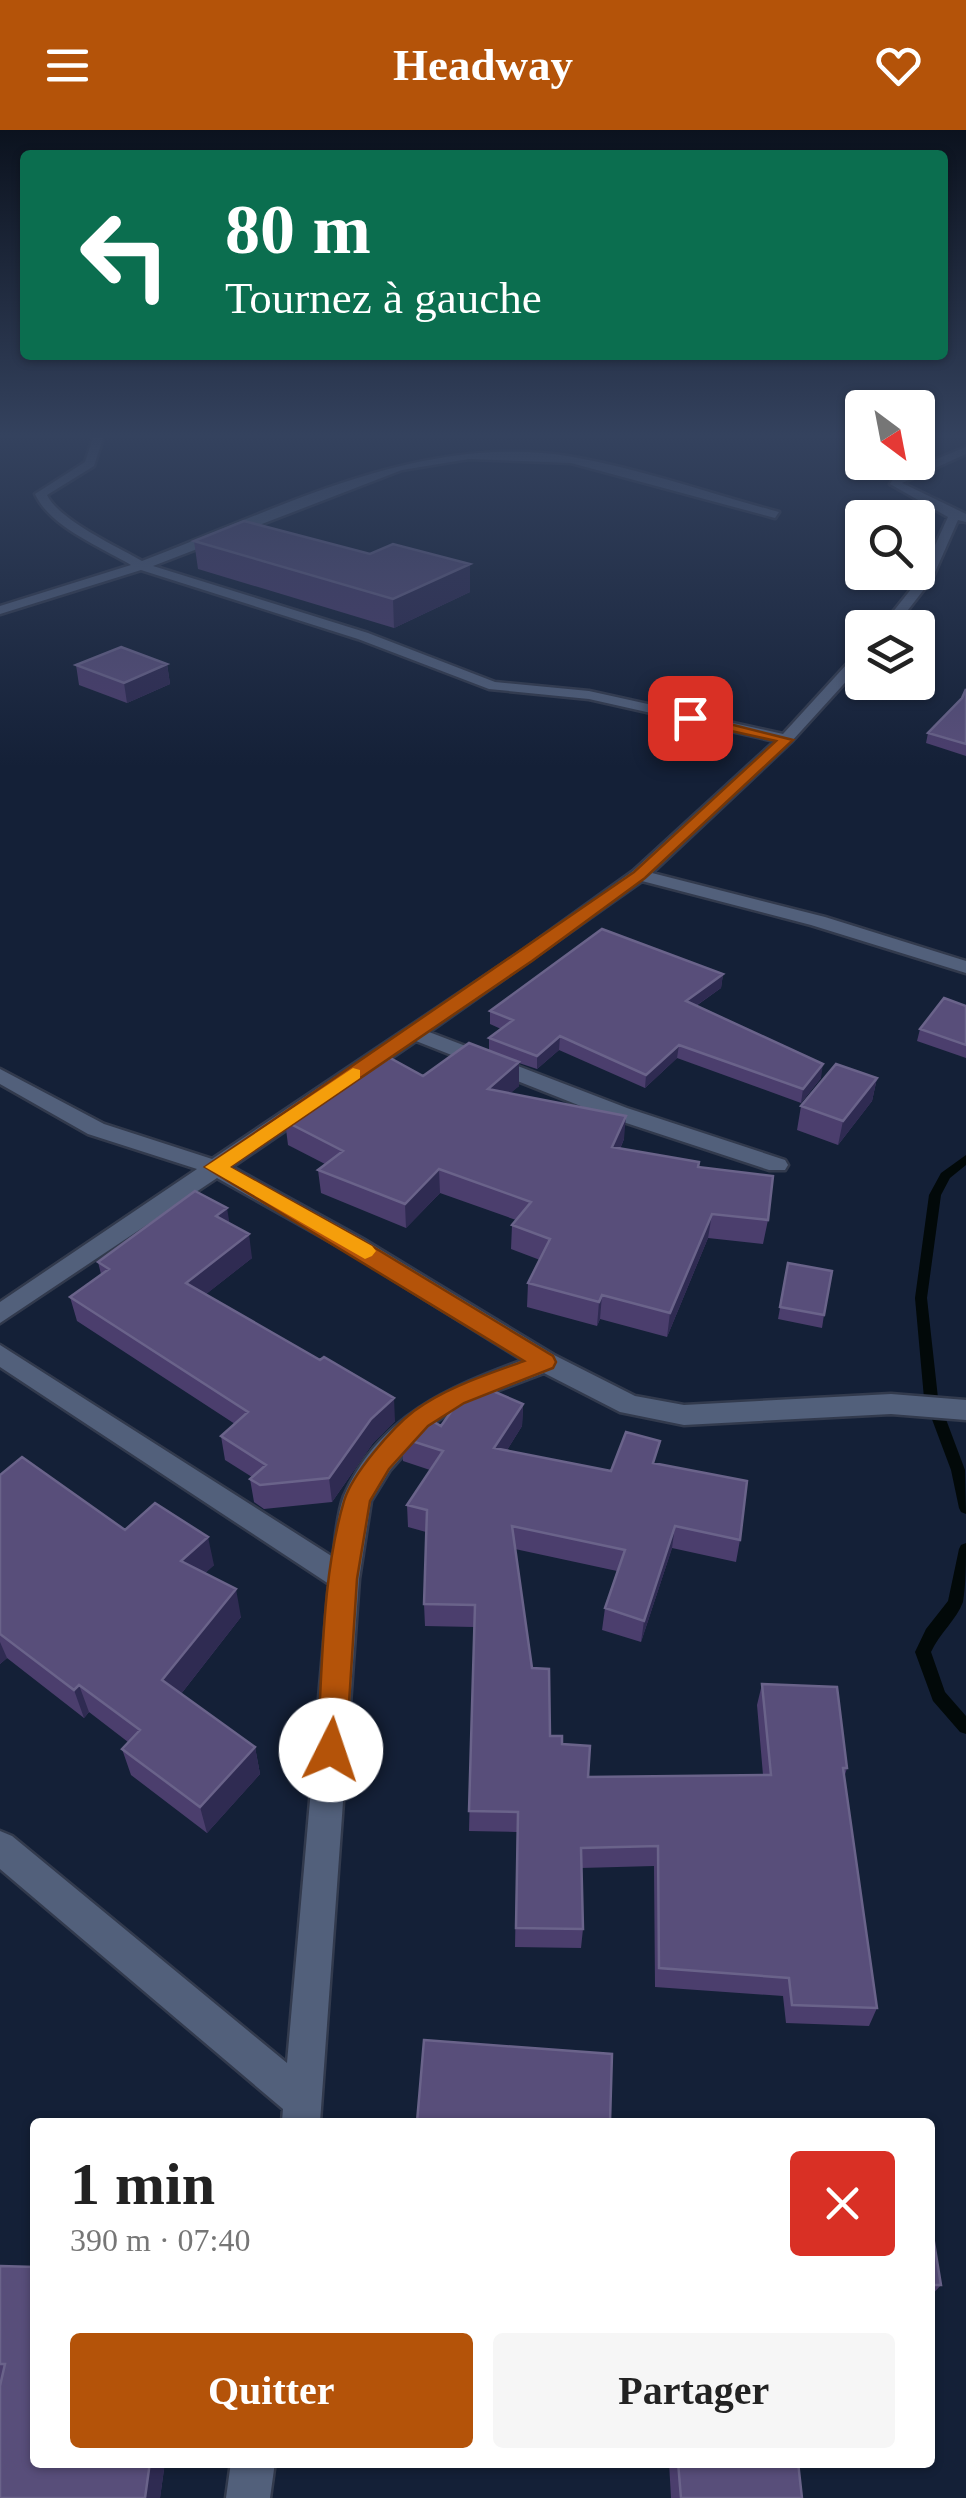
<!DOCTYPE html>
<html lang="fr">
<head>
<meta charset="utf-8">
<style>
	:root { --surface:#fff; --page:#f6f6f6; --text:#222; --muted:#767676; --accent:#b45309 }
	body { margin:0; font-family:"Times New Roman",serif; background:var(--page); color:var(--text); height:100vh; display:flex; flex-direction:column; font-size:38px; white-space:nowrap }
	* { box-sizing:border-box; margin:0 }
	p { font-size:32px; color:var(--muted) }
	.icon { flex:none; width:55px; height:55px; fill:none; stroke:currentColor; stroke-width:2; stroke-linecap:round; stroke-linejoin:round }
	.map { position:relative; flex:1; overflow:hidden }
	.side { position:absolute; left:30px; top:1988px; width:905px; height:350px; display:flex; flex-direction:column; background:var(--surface); border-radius:10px; box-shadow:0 2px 8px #0004 }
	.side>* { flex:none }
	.top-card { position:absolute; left:20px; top:20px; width:928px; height:210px; border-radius:10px; box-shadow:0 2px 8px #0004; background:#0b6e4f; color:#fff; overflow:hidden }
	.needle { width:65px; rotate:148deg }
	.controls { position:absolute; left:845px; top:260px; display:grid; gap:20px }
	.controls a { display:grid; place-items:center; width:90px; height:90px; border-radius:10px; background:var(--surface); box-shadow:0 2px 8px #0004; font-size:50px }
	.pin { position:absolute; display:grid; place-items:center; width:85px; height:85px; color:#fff; margin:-42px; border-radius:20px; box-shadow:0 5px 15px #0006 }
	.me { position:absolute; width:110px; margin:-55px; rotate:4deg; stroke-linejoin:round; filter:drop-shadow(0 0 8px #0008) }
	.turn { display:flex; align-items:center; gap:35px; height:210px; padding:0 40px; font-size:45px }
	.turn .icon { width:130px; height:130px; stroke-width:2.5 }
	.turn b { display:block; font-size:70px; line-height:85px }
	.round { display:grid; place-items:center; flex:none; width:105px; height:105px; border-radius:10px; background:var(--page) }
	.head { display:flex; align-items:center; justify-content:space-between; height:170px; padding:0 40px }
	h1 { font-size:60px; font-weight:700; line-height:75px }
	.primary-button { display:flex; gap:20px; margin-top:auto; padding:20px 40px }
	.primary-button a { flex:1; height:115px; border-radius:10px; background:var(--accent); color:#fff; font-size:40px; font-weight:700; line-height:115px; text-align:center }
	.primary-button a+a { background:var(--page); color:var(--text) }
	header { display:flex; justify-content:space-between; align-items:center; height:130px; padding:0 40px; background:var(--accent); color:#fff; font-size:45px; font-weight:700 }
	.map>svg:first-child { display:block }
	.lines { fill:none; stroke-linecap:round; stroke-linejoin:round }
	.stream { fill:#020909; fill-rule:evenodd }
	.minor-casing { stroke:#323a4d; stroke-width:5 }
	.minor { fill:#52607b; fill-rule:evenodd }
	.wall { fill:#4b3e6d }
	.shaded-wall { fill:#2f2b52 }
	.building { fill:#584e7a; stroke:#6a638a; stroke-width:2.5 }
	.route { fill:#b45309; stroke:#753606; stroke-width:2.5 }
	.slow { fill:#f59e0b }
</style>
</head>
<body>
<header><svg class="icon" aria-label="menu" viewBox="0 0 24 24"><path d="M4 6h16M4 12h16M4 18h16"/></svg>Headway<svg class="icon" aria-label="heart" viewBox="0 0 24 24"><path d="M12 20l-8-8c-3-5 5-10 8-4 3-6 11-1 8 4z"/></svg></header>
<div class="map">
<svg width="966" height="2368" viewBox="0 0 966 2368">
	<rect width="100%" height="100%" fill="#142037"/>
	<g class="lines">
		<path class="stream" d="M 966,1025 L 966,1035 L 950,1048 L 941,1065 L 927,1168 L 938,1268 L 965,1340 L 966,1384 L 961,1382 L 959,1378 L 951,1340 L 924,1268 L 915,1168 L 929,1065 L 941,1043 Z
			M 966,1413 C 966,1432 966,1454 963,1472 C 957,1489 939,1504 931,1522 L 945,1562 L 966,1586 L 966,1604 L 960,1602 L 933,1571 L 915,1522 L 926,1499 L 948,1471 L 959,1419 L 961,1415 Z"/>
		<defs>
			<path id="minor" d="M 94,305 L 104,305 L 94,336 L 47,365 C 59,390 118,417 142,431 C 279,379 422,301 573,327 C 642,339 711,364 779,382 L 775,388 L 571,333 L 469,329 L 402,340 L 153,436 L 368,503 L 495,552 L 589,561 L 783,604 L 857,523 L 862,522 L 862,534 L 791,612 L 652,743 L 825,787 L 966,831 L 966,843 L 811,795 L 642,751 L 429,902 L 627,978 L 785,1030 L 788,1035 L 785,1040 L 769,1040 L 611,988 L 416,911 L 232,1037 L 363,1109 L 554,1225 L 635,1266 L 684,1275 L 891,1264 L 966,1270 L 966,1290 L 891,1284 L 684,1295 L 620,1282 L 544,1243 L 464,1273 L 428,1297 L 390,1340 L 371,1371 L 359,1449 L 320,1992 L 282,1992 L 283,1979 L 0,1739 L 0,1701 L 12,1706 L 287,1933 L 329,1454 L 0,1237 L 0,1215 L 333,1427 C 336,1408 337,1384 344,1366 C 379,1286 448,1258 523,1230 L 347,1121 L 217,1048 L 0,1193 L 0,1172 L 197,1039 L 88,1004 L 0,954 L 0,939 L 104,994 L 212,1029 L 519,823 L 633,741 L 775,611 L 589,569 L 489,559 L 358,509 L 141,440 L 0,484 L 0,476 L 131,435 C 101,417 50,397 35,364 L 85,332 Z
				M 966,317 L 966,324 L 902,353 L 966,384 L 966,392 L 958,390 L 932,449 L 894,498 L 880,498 L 920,448 L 948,387 L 890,354 L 895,346 Z
				M 231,2332 L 275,2332 L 270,2368 L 226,2368 Z"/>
		</defs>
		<use href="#minor" class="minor-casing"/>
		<use href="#minor" class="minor"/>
	</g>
	<path class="wall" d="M 194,411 L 470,462 L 394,498 L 198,439 Z
		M 167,534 L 170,554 L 127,573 L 79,555 L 76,535 Z
		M 966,559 L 966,626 L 926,613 L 928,603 L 962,568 Z
		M 723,844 L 721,858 L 696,876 L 821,948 L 801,973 L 677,928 L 645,958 L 559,920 L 537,939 L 519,933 L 519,956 L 510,963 L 624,1009 L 620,1019 L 699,1037 L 768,1090 L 763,1114 L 708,1108 L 667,1207 L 600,1189 L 597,1196 L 527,1177 L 528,1153 L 540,1130 L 511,1119 L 512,1095 L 516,1090 L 440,1063 L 406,1098 L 321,1063 L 318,1040 L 325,1034 L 288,1015 L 285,991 L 335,963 L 423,946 L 489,921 L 489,908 L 501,899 L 490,894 L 490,881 Z
		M 966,876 L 966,928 L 917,911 L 920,899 Z
		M 877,948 L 872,971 L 838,1015 L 797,1000 L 801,976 Z
		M 229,1093 L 252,1128 L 206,1164 L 395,1291 L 373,1313 L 332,1372 L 264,1379 L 254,1372 L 250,1349 L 252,1347 L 225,1330 L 221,1306 L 235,1294 L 77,1191 L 70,1167 L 101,1144 L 98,1132 Z
		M 788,1133 L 824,1185 L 822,1198 L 778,1189 Z
		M 523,1274 L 522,1296 L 507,1320 L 611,1341 L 657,1334 L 740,1410 L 736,1432 L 672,1418 L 641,1512 L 602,1500 L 605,1478 L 617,1441 L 515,1419 L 532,1538 L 550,1606 L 562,1614 L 588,1647 L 763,1645 L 757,1575 L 762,1554 L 847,1638 L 844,1648 L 877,1878 L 869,1896 L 786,1893 L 783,1866 L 655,1857 L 654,1736 L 581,1738 L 583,1799 L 581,1818 L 515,1817 L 517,1702 L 469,1701 L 474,1497 L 425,1496 L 424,1474 L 426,1402 L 408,1397 L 407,1375 L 430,1340 L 403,1331 L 402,1308 Z
		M 0,1345 L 125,1400 L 214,1435 L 205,1443 L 241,1487 L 181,1564 L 255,1617 L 260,1644 L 207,1703 L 131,1645 L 122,1619 L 128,1612 L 89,1582 L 84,1588 L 7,1528 L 0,1534 Z
		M 930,2088 L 941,2155 L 930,2167 Z
		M 0,2136 L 35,2332 L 165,2332 L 160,2368 L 0,2368 Z
		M 669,2332 L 798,2332 L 802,2368 L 671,2368 Z"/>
	<path class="shaded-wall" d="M 470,434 L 470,462 L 394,498 L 393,469 Z
		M 167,534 L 170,554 L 127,573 L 124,553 Z
		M 723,844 L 721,858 L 684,884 L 686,871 Z
		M 560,906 L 559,920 L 537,939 L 537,926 Z
		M 679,915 L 677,928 L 645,958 L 646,945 Z
		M 519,932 L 519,956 L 488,983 L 488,959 Z
		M 823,934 L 821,948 L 801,973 L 803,959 Z
		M 877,948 L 872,971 L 838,1015 L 843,991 Z
		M 626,986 L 624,1009 L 610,1041 L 612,1017 Z
		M 439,1039 L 440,1063 L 406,1098 L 405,1074 Z
		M 227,1078 L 231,1102 L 216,1086 Z
		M 712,1084 L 708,1108 L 667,1207 L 670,1183 Z
		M 249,1104 L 252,1128 L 191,1176 L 186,1153 Z
		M 602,1165 L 600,1189 L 597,1196 L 599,1172 Z
		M 394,1268 L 395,1291 L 373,1313 L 332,1372 L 329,1348 L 371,1289 Z
		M 523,1274 L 522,1296 L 494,1341 L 494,1318 Z
		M 675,1396 L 672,1418 L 641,1512 L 644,1491 Z
		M 208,1407 L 214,1435 L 188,1459 L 181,1431 Z
		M 236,1459 L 241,1487 L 170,1578 L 162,1550 Z
		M 0,1512 L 7,1528 L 0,1534 Z
		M 79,1555 L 89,1582 L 84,1588 L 74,1560 Z
		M 255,1617 L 260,1644 L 207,1703 L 200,1677 Z
		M 150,2332 L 165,2332 L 160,2368 L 145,2368 Z"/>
	<path class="building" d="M 244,391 L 370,424 L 393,414 L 470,434 L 393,469 L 194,411 Z
		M 121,517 L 167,534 L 124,553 L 76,535 Z
		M 966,559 L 966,614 L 928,603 L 962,568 Z
		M 602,799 L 723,844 L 686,871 L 823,934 L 803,959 L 679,915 L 646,945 L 560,906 L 537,926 L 489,908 L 513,890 L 490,881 Z
		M 944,868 L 966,876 L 966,915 L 920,899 Z
		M 469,913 L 519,932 L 488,959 L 626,986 L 612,1017 L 699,1032 L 698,1037 L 773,1046 L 768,1090 L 712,1084 L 670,1183 L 602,1165 L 599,1172 L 528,1153 L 550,1109 L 512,1095 L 531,1072 L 439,1039 L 405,1074 L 318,1040 L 343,1021 L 285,991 L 329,960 L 335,963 L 390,928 L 423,946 Z
		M 836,934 L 877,948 L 843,991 L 801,976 Z
		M 195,1061 L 227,1078 L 216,1086 L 249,1104 L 186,1153 L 320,1230 L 324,1227 L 394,1268 L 371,1289 L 329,1348 L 260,1355 L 250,1349 L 266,1335 L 221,1306 L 248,1282 L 70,1167 L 109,1139 L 98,1132 Z
		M 788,1133 L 832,1141 L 824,1185 L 780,1177 Z
		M 472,1252 L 523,1274 L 494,1318 L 611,1341 L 626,1302 L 660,1311 L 653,1333 L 747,1351 L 740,1410 L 675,1396 L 644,1491 L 605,1478 L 625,1420 L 512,1396 L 532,1538 L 549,1539 L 550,1606 L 562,1606 L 562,1614 L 590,1616 L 588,1647 L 771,1645 L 762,1554 L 837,1557 L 847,1638 L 843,1638 L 877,1878 L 792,1875 L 789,1848 L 659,1838 L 658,1716 L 581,1718 L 583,1799 L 516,1798 L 518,1682 L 469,1681 L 475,1475 L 424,1474 L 427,1380 L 407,1375 L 443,1321 L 402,1308 L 422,1285 L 441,1296 Z
		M 22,1327 L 125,1400 L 155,1373 L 208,1407 L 181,1431 L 236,1459 L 162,1550 L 255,1617 L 200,1677 L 122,1619 L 140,1600 L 79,1555 L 74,1560 L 0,1504 L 0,1345 Z
		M 424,1910 L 612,1924 L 610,1992 L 417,1992 Z
		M 930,2088 L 941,2155 L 930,2155 Z
		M 0,2136 L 35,2137 L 35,2332 L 150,2332 L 145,2368 L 0,2368 L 0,2256 L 5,2234 L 0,2234 Z
		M 678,2332 L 798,2332 L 802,2368 L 681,2368 Z"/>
	<linearGradient id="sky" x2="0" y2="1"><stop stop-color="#0b121e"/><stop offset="0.48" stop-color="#34425e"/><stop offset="1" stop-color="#34425e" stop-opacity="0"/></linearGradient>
	<rect width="966" height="637" fill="url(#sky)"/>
	<path class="route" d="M 690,584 L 793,610 L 645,748 L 532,831 L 230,1037 L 362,1110 L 553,1226 L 556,1232 L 553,1238 L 464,1273 L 428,1296 L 389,1339 L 370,1371 L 357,1449 L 346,1620 L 342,1630 L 331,1634 L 321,1630 L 317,1620 C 323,1539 321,1449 344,1371 C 352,1344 392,1298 414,1281 C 447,1257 486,1245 524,1231 L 205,1037 L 634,742 L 776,611 L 686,591 L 686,585 Z"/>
	<path class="slow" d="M 353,938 L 360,940 L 360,948 L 230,1037 L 372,1116 L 376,1121 L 372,1126 L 365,1129 L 205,1037 Z"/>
</svg>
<div class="controls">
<a><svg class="needle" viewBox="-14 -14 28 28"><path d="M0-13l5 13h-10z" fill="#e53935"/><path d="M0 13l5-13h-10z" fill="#767676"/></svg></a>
<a><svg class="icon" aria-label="search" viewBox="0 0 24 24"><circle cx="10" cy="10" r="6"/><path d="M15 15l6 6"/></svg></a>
<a><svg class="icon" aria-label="layers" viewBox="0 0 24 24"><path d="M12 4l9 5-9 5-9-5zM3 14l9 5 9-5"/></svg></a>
</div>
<div class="pin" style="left:690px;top:588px;background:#d93025"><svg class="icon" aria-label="arrive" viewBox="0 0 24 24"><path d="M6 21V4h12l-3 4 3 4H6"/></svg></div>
<svg class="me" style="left:331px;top:1620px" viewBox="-20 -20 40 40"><circle r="19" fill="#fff"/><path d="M0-13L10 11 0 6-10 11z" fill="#b45309"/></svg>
<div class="top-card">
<div class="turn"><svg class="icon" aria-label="left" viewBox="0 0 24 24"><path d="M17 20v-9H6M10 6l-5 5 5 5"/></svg><div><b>80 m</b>Tournez à gauche</div></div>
</div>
<section class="side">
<div class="head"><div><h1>1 min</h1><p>390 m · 07:40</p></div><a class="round" style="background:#d93025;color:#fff"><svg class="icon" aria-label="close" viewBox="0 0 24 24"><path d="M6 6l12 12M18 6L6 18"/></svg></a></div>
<div class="primary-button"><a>Quitter</a><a>Partager</a></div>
</section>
</div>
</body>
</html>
